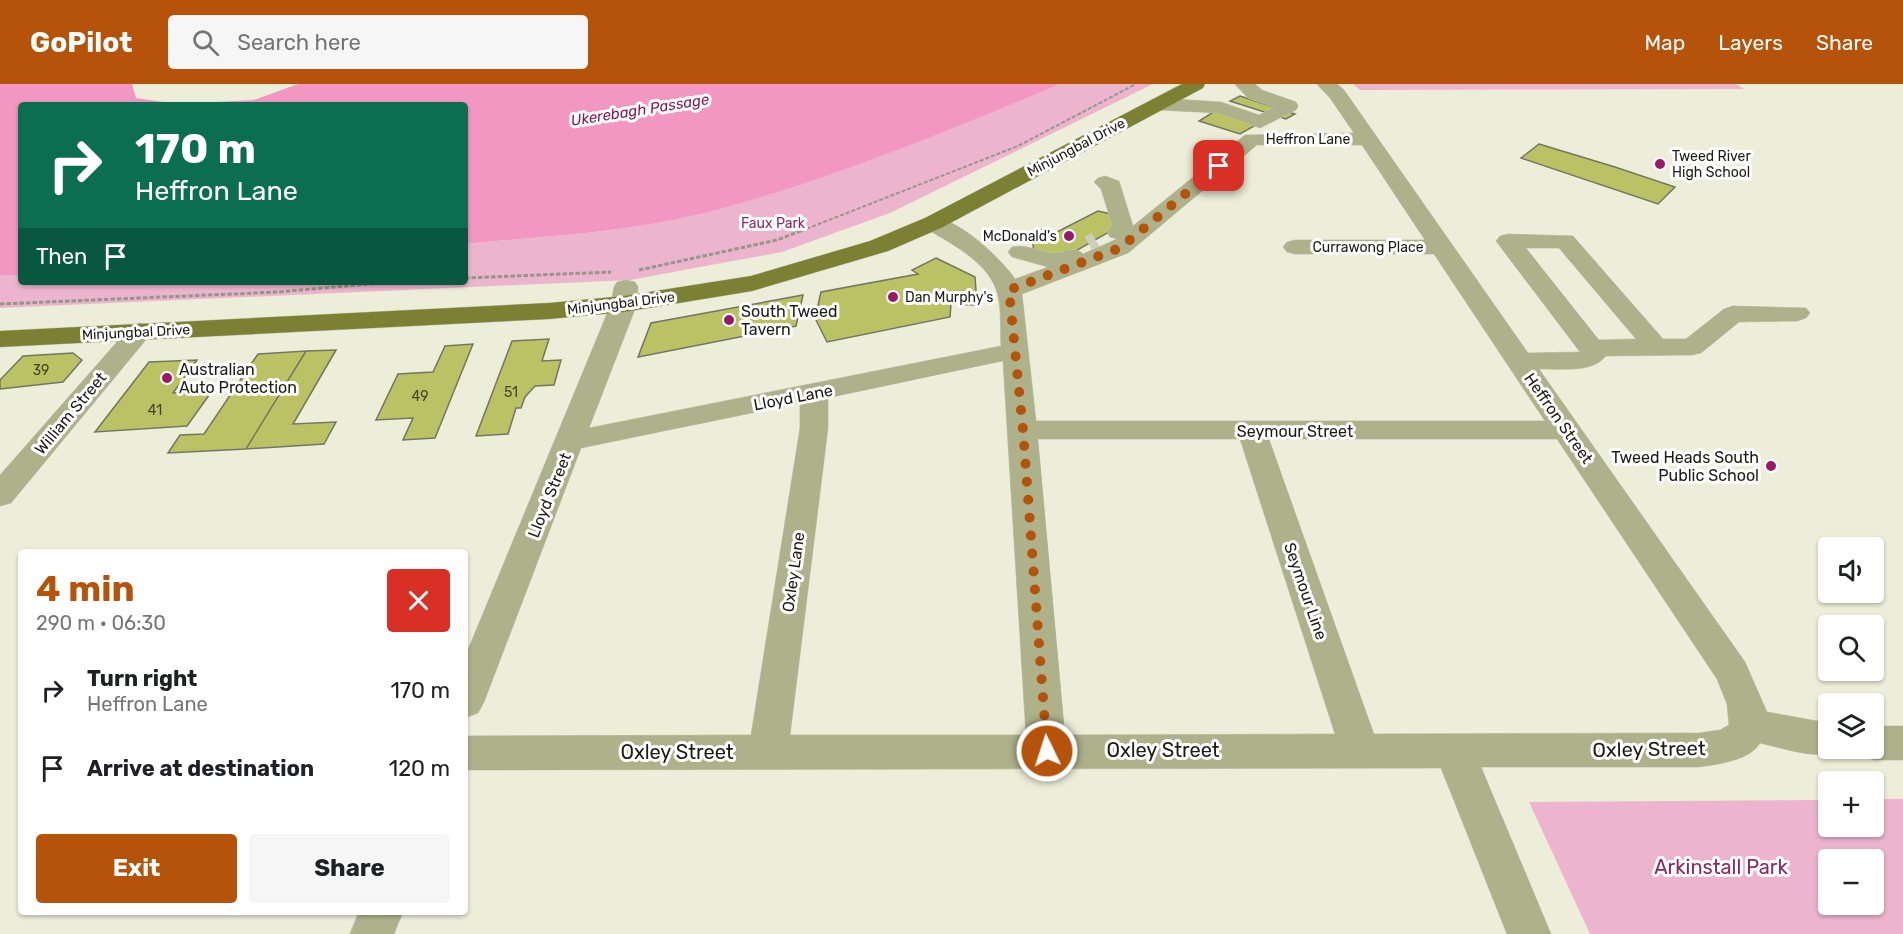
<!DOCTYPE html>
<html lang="en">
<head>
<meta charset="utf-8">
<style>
	:root { --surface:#fff; --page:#f6f6f6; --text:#202124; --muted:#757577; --accent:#b45309 }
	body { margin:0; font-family:Rubik,sans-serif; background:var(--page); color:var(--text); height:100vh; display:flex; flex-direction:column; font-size:22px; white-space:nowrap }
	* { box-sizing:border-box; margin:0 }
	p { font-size:20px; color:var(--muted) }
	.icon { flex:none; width:33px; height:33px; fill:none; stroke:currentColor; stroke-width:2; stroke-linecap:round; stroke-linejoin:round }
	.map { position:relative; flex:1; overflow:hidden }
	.details { position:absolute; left:18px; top:465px; width:450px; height:366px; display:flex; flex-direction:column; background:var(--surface); border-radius:6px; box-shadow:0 2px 4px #0004 }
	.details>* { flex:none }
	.guide { position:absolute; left:18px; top:18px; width:450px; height:183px; border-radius:6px; box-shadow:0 2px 4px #0004; background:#0b6e4f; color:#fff; overflow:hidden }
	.tools { position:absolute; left:1818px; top:453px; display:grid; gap:12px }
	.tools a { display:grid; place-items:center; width:66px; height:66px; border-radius:6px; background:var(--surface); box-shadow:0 2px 4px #0004; font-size:30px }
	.pin { position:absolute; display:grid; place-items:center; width:51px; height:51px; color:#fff; margin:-26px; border-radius:12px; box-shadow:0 3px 9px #0006 }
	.me { position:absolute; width:66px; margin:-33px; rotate:356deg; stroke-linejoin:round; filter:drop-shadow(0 0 4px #0008) }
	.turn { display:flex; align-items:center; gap:21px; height:126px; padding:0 18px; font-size:27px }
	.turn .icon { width:78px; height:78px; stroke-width:2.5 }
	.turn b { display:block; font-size:42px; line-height:51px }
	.then { display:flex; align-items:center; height:57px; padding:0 18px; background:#0003; gap:12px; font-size:22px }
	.round { display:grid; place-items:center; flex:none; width:63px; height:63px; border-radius:6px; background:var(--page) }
	.overview { display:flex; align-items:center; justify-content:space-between; height:102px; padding:0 18px }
	h1 { font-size:36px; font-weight:700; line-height:45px; color:var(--accent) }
	.primary-button { display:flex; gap:12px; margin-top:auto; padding:12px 18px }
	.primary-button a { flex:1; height:69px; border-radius:6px; background:var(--accent); color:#fff; font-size:24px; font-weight:700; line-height:69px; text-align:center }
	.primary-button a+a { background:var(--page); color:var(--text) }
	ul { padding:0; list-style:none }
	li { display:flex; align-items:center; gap:18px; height:78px; padding:0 18px }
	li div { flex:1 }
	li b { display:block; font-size:22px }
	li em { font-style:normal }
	header { display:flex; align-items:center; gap:36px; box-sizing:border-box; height:84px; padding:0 30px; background:var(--accent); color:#fff }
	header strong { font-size:28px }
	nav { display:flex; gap:33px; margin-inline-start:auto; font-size:21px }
	.search { width:420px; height:54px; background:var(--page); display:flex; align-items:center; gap:15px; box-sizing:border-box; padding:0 21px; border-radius:6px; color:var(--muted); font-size:22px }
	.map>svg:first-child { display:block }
	.green { fill:#edb4ce; fill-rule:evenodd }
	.water { fill:#f197c2 }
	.building { fill:#bbc263; stroke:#747664; stroke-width:1.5 }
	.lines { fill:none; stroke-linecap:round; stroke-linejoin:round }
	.minor-tunnel { stroke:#cdcebc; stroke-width:26; stroke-dasharray:26 13; stroke-linecap:butt }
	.minor-casing { stroke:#c6c8b6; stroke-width:1 }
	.major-casing { stroke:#c6c8b6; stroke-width:1 }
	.path-far1 { stroke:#969788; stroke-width:2; stroke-dasharray:4 2; stroke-linecap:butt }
	.path { stroke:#969788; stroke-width:3; stroke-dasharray:4.5 2; stroke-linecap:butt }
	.minor { fill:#aeb28b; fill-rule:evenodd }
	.major { fill:#7c8032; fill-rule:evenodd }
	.route { stroke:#b45309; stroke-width:10; stroke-dasharray:0 18 }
	.poi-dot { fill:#9d1768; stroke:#fff; stroke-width:2 }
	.labels { text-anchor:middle; stroke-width:6; stroke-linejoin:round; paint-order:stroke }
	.far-street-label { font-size:14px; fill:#1b1c15; stroke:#fff }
	.far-poi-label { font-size:14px; fill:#1b1c15; stroke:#fff; text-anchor:start }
	.far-park-label { font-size:14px; fill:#8e2761; stroke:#fff }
	.number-label { font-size:14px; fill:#434628 }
	.far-water-label { font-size:15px; font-style:italic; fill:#7f1754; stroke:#fff }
	.poi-label { font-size:16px; fill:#1b1c15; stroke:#fff; text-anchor:start }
	.street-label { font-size:16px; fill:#1b1c15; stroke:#fff }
	.near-street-label { font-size:20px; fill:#1b1c15; stroke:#fff }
	.near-park-label { font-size:20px; fill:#8e2761; stroke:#fff }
</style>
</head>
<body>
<header>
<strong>GoPilot</strong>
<div class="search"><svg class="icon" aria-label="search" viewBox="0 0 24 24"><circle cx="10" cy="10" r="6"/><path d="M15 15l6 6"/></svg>Search here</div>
<nav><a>Map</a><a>Layers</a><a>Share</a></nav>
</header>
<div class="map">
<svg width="1903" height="850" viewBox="0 0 1903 850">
	<rect width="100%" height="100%" fill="#eceed9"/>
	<path class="green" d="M 1060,0 L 1153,0 L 890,129 L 782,168 L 630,196 L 0,224 L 0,191 L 21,191 L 21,198 L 465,198 L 465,160 C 543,152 624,149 700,130 C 823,99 943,48 1060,0 Z
		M 1353,0 L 1736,0 L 1744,5 L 1360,6 Z
		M 1874,715 L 1903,715 L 1903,850 L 1590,850 L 1529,718 L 1828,716 L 1828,742 L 1874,742 ZM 1828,776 L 1874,776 L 1874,820 L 1828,820 Z"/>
	<path class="water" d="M 0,0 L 132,0 L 136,14 L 177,20 L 254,16 L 298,0 L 1060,0 C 945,48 821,100 700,130 C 624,149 543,152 465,160 L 465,21 L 21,21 L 21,191 L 0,191 Z"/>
	<path class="building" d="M 1240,12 L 1295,30 L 1286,35 L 1230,17 Z
		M 1215,27 L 1256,41 L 1240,50 L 1199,37 Z
		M 1539,60 L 1615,83 L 1675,103 L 1658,120 L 1521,74 Z
		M 1098,127 L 1115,131 L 1118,143 L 1065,173 L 1034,170 L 1032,151 L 1043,145 L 1055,149 Z
		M 936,174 L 975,193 L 977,221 L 951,220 L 950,233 L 827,258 L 815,234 L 821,208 L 918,190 L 912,186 Z
		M 803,211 L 796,242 L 638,273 L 651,239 Z
		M 549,255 L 542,277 L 561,276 L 554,301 L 535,302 L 525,313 L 521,324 L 516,324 L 508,350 L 476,352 L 512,257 Z
		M 473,260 L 435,354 L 403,356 L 413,334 L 376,336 L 398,290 L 433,288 L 445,262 Z
		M 336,266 L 293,340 L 336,338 L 324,360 L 246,365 L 306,267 Z
		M 306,267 L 246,365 L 168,369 L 180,351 L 204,350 L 258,270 Z
		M 73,269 L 82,276 L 63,298 L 0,305 L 0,296 L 23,272 Z
		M 197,276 L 173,309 L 212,307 L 187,342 L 95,348 L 149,278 Z"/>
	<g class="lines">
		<path class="minor-tunnel" d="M 1091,164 L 1098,160"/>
		<defs>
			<path id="minor" d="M 1235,0 L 1255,0 L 1262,6 L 1296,18 L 1298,22 L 1296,26 L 1260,44 L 1218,29 L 1158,26 L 1149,20 L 1158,14 L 1221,18 L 1259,31 L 1274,23 L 1248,14 Z
				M 1317,0 L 1337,0 L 1344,6 L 1528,269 L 1580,268 L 1496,157 L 1500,152 L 1508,150 L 1573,152 L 1663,255 L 1686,255 L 1724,225 L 1733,222 L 1806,224 L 1810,229 L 1806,234 L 1797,237 L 1739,238 L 1701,269 L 1692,271 L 1606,272 C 1591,290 1561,284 1539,285 L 1745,578 L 1767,628 L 1828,639 L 1828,664 L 1843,664 L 1842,667 C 1815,676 1787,665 1760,659 C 1749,677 1718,680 1699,683 L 1481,683 L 1551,850 L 1507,850 L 1441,684 L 465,686 L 465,652 L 751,651 L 800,344 L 800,319 L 581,364 L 484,618 L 478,629 L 465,634 L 465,573 L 611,220 L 614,203 L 617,198 L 626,196 L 635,198 L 638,203 L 637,220 L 589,344 L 1001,262 C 1000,245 1002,221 996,205 C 985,176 950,159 925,144 L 922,139 L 925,134 C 952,127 1001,174 1015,195 L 1048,183 L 1012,173 L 1008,168 L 1012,163 C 1026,160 1037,167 1050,169 C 1062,171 1073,160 1083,170 L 1117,155 L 1110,153 L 1107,148 L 1112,140 L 1101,105 L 1094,98 L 1098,94 L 1105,92 L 1119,97 L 1133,142 L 1245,51 L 1354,49 L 1330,14 ZM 1257,61 L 1362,61 L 1425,156 L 1295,156 L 1287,158 L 1283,163 L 1287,168 L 1295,170 L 1434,170 L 1545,337 L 1036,337 L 1022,210 L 1128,169 ZM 1526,164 L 1559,164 L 1636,255 L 1599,256 ZM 1003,277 L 1026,651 L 790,651 L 828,344 L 828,314 ZM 1038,355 L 1240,355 L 1335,650 L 1065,651 ZM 1269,355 L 1557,355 L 1717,595 L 1727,620 L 1729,641 L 1720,646 L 1699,649 L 1374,650 Z
				M 140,239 L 149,242 L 153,247 L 149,252 L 11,419 L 0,422 L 0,391 L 131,242 Z
				M 1874,642 L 1903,642 L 1903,676 L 1874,676 L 1860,671 L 1857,664 L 1874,664 Z
				M 359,828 L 403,828 L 394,850 L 350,850 Z"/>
			<path id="major" d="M 1182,0 L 1205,0 L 1203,4 L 941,144 L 888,167 L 752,207 L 624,228 L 549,235 L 0,263 L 0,247 L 549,219 L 624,212 L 751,192 L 870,157 L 925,134 Z"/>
		</defs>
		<use href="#minor" class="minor-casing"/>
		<use href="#major" class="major-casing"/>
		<path class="path-far1" d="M 801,147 L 1018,62 L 1136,0"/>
		<path class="path" d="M 639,186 L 777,156 L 806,145
			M 465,194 L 611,188
			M 0,220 L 278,208 L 392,198"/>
		<use href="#minor" class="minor"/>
		<use href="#major" class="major"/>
	</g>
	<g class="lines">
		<path class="route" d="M 1047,667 L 1023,346 L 1009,206 L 1120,164 L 1219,82"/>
	</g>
	<g class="poi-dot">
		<circle cx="1660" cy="80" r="6"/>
		<circle cx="1069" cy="152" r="6"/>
		<circle cx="893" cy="213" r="6"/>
		<circle cx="729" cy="236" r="6"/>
		<circle cx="167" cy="294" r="6"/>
		<circle cx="1771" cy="382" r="6"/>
	</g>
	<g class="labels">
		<g class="far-street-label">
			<text x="1308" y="60">Heffron Lane</text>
			<text transform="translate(1076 63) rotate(-28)" y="5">Minjungbal Drive</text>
			<text x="1368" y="168">Currawong Place</text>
			<text transform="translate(621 219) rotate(-7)" y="5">Minjungbal Drive</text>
			<text transform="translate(136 248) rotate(-3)" y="5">Minjungbal Drive</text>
		</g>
		<g class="far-poi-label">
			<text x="1672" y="77">Tweed River<tspan x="1672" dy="16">High School</tspan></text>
			<text x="1057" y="157" text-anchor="end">McDonald's</text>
			<text x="905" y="218">Dan Murphy's</text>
		</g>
		<g class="far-park-label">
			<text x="773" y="144">Faux Park</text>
		</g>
		<g class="number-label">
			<text x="41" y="291">39</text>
			<text x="511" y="313">51</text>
			<text x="420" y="317">49</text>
			<text x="155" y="331">41</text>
		</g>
		<g class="far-water-label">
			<text transform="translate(640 26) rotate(-9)" y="5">Ukerebagh Passage</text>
		</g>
		<g class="poi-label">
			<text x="741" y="233">South Tweed<tspan x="741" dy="18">Tavern</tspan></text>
			<text x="179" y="291">Australian<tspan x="179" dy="18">Auto Protection</tspan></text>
			<text x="1759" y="379" text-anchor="end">Tweed Heads South<tspan x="1759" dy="18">Public School</tspan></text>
		</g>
		<g class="street-label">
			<text transform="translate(793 313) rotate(-11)" y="6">Lloyd Lane</text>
			<text transform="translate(70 329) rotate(-50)" y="6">William Street</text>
			<text transform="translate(1559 334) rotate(55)" y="6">Heffron Street</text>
			<text x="1295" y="353">Seymour Street</text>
			<text transform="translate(549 411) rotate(-68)" y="6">Lloyd Street</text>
			<text transform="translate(793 488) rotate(-82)" y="6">Oxley Lane</text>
			<text transform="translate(1306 507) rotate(71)" y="6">Seymour Line</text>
		</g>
		<g class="near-street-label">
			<text transform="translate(1649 665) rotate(-1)" y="7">Oxley Street</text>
			<text x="1163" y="673">Oxley Street</text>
			<text x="677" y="675">Oxley Street</text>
		</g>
		<g class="near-park-label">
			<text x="1721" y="790">Arkinstall Park</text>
		</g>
	</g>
</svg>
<div class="tools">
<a><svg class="icon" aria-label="sound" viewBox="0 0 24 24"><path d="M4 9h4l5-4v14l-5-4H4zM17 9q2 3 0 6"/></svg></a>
<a><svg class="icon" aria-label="search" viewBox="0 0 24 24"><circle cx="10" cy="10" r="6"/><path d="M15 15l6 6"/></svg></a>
<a><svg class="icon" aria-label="layers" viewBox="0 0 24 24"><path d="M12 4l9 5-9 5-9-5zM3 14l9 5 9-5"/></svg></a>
<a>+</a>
<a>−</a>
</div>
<div class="pin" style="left:1219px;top:82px;background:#d93025"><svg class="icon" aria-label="arrive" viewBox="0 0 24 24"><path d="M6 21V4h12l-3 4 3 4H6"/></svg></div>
<svg class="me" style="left:1047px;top:667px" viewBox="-20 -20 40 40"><circle r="17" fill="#b45309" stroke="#fff" stroke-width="3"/><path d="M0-11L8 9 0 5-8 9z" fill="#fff"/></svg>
<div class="guide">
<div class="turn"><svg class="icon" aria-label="right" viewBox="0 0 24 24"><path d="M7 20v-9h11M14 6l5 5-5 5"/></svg><div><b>170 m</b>Heffron Lane</div></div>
<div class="then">Then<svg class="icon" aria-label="arrive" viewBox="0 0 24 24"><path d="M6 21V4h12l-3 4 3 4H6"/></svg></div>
</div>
<section class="details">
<div class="overview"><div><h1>4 min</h1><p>290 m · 06:30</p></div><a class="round" style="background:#d93025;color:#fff"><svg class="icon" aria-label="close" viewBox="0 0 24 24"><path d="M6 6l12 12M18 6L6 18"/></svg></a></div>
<ul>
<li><svg class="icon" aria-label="right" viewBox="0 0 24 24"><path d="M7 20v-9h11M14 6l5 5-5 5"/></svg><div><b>Turn right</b><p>Heffron Lane</p></div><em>170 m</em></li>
<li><svg class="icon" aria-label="arrive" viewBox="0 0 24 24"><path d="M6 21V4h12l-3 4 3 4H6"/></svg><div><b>Arrive at destination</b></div><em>120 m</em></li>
</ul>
<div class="primary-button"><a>Exit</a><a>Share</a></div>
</section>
</div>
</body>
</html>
